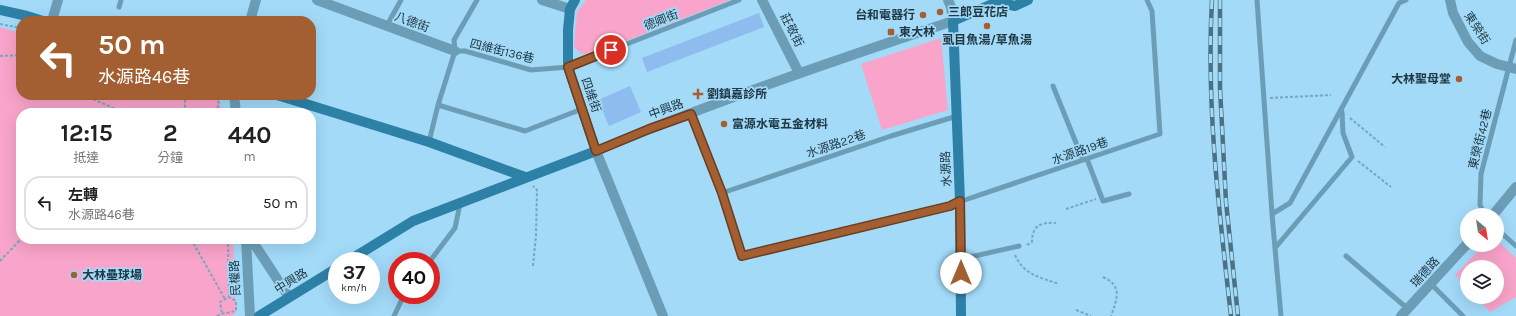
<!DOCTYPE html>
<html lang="zh-TW">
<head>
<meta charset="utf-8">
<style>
	:root { --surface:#fff; --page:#f2f2f2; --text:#202124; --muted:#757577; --line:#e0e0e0 }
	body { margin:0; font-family:Karla,"Noto Sans TC",sans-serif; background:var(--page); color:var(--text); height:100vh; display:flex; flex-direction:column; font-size:15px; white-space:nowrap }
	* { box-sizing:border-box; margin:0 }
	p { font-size:13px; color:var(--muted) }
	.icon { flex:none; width:22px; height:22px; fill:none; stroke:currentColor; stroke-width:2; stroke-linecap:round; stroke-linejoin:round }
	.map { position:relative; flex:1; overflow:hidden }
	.side { position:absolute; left:16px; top:108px; width:300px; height:136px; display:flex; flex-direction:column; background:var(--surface); border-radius:16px; box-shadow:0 4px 16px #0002 }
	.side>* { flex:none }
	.banner { position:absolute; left:16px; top:16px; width:300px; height:84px; border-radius:16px; box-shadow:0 4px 16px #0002; background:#a35e31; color:#fff; overflow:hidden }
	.needle { width:26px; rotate:150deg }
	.controls { position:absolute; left:1460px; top:208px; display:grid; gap:8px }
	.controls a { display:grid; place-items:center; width:44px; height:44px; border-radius:50%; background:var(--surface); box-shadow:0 4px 16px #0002; font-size:20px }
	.speed { position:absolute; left:328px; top:252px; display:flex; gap:8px; font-size:20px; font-weight:700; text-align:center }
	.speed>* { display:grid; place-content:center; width:52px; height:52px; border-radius:50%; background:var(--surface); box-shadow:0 4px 16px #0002; line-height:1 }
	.speed small { font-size:10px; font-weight:400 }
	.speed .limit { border:6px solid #d22; background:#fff; color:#111 }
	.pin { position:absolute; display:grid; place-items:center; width:34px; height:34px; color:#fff; margin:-17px; border:2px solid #fff; border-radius:50%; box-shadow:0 1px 4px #0007 }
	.me { position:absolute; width:44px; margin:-22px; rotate:0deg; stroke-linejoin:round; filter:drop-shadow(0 0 3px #0008) }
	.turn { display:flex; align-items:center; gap:14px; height:84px; padding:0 16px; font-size:18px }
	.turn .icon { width:52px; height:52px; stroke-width:2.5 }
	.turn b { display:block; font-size:28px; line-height:34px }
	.eta { display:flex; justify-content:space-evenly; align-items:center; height:68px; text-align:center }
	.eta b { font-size:24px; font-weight:700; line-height:28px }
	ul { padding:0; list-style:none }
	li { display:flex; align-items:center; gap:12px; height:54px; margin:0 8px 6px; padding:0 8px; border:2px solid var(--line); border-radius:16px }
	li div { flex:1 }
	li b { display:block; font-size:15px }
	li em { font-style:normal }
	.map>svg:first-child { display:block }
	.green { fill:#f9a4ca }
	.building { fill:#8fbcee }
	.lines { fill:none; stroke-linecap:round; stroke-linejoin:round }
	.path { stroke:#79a6be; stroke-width:2; stroke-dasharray:3 2; stroke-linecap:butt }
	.lane { stroke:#6c9db6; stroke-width:5 }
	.street { stroke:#6c9db6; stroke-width:10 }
	.secondary { stroke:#2d81a7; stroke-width:10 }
	.rail-casing { stroke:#4d7082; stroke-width:4.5 }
	.rail { stroke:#a2daf8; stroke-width:3; stroke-dasharray:9; stroke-linecap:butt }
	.route-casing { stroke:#6a3d20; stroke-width:10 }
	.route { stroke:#a35e31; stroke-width:7 }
	.poi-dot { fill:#a35e31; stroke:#a2daf8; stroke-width:1.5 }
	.labels { text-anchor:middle; stroke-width:3.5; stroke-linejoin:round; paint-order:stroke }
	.poi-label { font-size:12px; font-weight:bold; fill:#213844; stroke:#a2daf8; text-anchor:start }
	.street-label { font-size:12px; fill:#213844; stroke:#a2daf8 }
</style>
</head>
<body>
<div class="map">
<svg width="1516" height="316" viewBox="0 0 1516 316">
	<rect width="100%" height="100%" fill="#a2daf8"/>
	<path class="green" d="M 586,0 L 730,0 L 590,55 L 580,53 L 574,46 L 577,12 Z
		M 0,27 L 21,33 L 21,95 L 216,95 L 224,113 L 21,113 L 21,239 L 233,239 L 236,313 L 232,316 L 0,316 Z
		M 941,38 L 948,110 L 882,130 L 861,64 Z
		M 1497,240 L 1516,258 L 1516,297 L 1490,312 L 1476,297 L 1497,297 L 1497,267 L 1467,267 L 1467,287 L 1455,275 L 1484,245 L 1497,245 Z"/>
	<path class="building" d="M 759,13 L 764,27 L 647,72 L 642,58 Z
		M 630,86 L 641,112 L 609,126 L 598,100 Z"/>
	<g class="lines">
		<path class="path" d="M 0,24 L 21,28
			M 0,56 L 21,55
			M 84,95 L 118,110 L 121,113
			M 187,95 C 184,101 184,107 187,113
			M 1270,98 L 1331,95
			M 216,113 L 219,103 L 216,95
			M 1350,118 L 1385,147
			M 1358,161 L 1391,187
			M 1066,209 L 1096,199
			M 191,239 L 225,299
			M 228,239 L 229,297
			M 1027,245 L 1032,242 C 1032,226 1040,222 1056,223
			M 1015,255 C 1024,275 1039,277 1059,284
			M 0,261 L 21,239
			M 533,266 L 536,235 L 537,190 L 533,186
			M 1103,277 C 1123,286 1117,299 1111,316
			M 1076,310 L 1091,316
			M 217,316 C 223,312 230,314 236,310 L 236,301 L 229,297 L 220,302 L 222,313"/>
		<path class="lane" d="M 1257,0 L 1272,214 L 1281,316
			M 119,7 L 121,0
			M 386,27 L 401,0
			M 455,51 L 465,51 L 531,70 L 568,67 L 739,0
			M 1053,86 L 1083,160
			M 438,105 L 525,131 L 582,109
			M 691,114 L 722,193 L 742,256 L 950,205 L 1160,134 L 1152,11 L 1147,0
			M 429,142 L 438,105 L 455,51 L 454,40 L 477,0
			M 1087,159 L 1103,201 L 1129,194
			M 722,193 L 891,136 L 957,116
			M 1272,214 L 1290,203 L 1399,3 L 1406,0
			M 1485,215 L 1480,205 L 1481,174 L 1516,40
			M 1497,229 L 1516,246
			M 1275,248 L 1352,157 L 1343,133 L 1342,112
			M 1346,256 L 1408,309
			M 961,259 L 1019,246
			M 430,261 L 455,228 L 460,204
			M 1431,284 L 1463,316
			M 394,316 L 404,295"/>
		<path class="street" d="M 317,0 L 455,51
			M 542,0 L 570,9
			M 762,0 L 799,73
			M 1450,0 L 1453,13 L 1468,42 L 1480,56 L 1497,64 L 1516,69
			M 52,21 L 58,0
			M 250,21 L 256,0
			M 234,95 L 236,113
			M 1493,215 L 1516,187
			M 246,239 L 250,316
			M 251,239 L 289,297
			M 663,316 L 596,151 C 713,102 833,61 953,21 L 951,7 L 948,0
			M 1401,316 L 1467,244"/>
		<path class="secondary" d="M 997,2 L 1015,6 L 1028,0
			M 0,10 L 27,16 L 43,21
			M 277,95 L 429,142 L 525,177
			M 348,261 L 413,221 L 596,151 L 568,67 L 568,30 L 570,9 L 575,0
			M 259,316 L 337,268
			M 961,316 L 960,201 L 953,21 L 997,2 L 999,0"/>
		<defs>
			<path id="rail" d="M 1212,0 C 1206,105 1219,211 1231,316
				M 1220,0 L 1220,88 L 1226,202 L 1238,316"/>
		</defs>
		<use href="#rail" class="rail-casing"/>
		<use href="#rail" class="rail"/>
	</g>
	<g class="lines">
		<defs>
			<path id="route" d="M 611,50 L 568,67 L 596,151 L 649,129 L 691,114 L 722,193 L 742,256 L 950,206 L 960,201 L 961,273"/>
		</defs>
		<use href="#route" class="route-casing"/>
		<use href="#route" class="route"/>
	</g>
	<g class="poi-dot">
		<circle cx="940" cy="12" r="4"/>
		<circle cx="923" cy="15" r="4"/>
		<circle cx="987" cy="26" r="4"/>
		<rect x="887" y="28" width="8" height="8" rx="2"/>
		<circle cx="1459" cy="79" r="4"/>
		<path d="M696 88h4v4h4v4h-4v4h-4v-4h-4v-4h4z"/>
		<circle cx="724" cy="124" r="4"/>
		<circle cx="74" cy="275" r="4"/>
	</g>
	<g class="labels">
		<g class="poi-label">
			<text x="948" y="16">三郎豆花店</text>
			<text x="915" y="19" text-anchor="end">台和電器行</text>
			<text x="899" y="36">東大林</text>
			<text x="987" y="44" text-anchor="middle">虱目魚湯/草魚湯</text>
			<text x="1451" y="83" text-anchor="end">大林聖母堂</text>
			<text x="707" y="98">劉鎮嘉診所</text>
			<text x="732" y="128">富源水電五金材料</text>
			<text x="82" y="279">大林壘球場</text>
		</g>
		<g class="street-label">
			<text transform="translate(661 20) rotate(-21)" y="4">德卿街</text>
			<text transform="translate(412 22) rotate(20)" y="4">八德街</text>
			<text transform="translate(1477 28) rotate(57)" y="4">東榮街</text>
			<text transform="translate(792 30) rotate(63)" y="4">莊敬街</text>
			<text transform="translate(502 51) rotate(14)" y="4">四維街136巷</text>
			<text transform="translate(591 95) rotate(71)" y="4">四維街</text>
			<text transform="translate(666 109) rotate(-20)" y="4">中興路</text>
			<text transform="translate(1480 139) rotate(-76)" y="4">東榮街42巷</text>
			<text transform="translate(836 144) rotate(-19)" y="4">水源路22巷</text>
			<text transform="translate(1080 151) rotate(-19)" y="4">水源路19巷</text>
			<text transform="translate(946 169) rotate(-92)" y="4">水源路</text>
			<text transform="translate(1425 272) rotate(-48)" y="4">瑞德路</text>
			<text transform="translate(235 278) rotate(-93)" y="4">民權路</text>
			<text transform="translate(291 281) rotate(-32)" y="4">中興路</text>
		</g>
	</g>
</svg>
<div class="controls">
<a><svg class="needle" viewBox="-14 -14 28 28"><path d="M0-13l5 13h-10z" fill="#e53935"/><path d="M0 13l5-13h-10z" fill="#757577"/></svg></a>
<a><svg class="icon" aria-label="layers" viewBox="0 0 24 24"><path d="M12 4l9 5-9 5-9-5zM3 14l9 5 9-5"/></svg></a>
</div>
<div class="speed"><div>37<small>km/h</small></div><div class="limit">40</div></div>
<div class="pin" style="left:611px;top:50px;background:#d93025"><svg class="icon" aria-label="arrive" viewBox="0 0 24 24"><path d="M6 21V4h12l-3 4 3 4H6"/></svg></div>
<svg class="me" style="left:961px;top:273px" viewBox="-20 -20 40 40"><circle r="19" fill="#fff"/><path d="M0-13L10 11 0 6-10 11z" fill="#a35e31"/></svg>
<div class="banner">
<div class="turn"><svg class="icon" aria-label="left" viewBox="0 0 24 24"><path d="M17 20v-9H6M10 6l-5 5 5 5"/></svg><div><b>50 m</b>水源路46巷</div></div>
</div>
<section class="side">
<div class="eta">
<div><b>12:15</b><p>抵達</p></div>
<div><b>2</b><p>分鐘</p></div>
<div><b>440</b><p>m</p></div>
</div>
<ul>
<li><svg class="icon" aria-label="left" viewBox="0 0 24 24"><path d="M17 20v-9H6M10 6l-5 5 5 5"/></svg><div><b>左轉</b><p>水源路46巷</p></div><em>50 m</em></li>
</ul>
</section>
</div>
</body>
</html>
